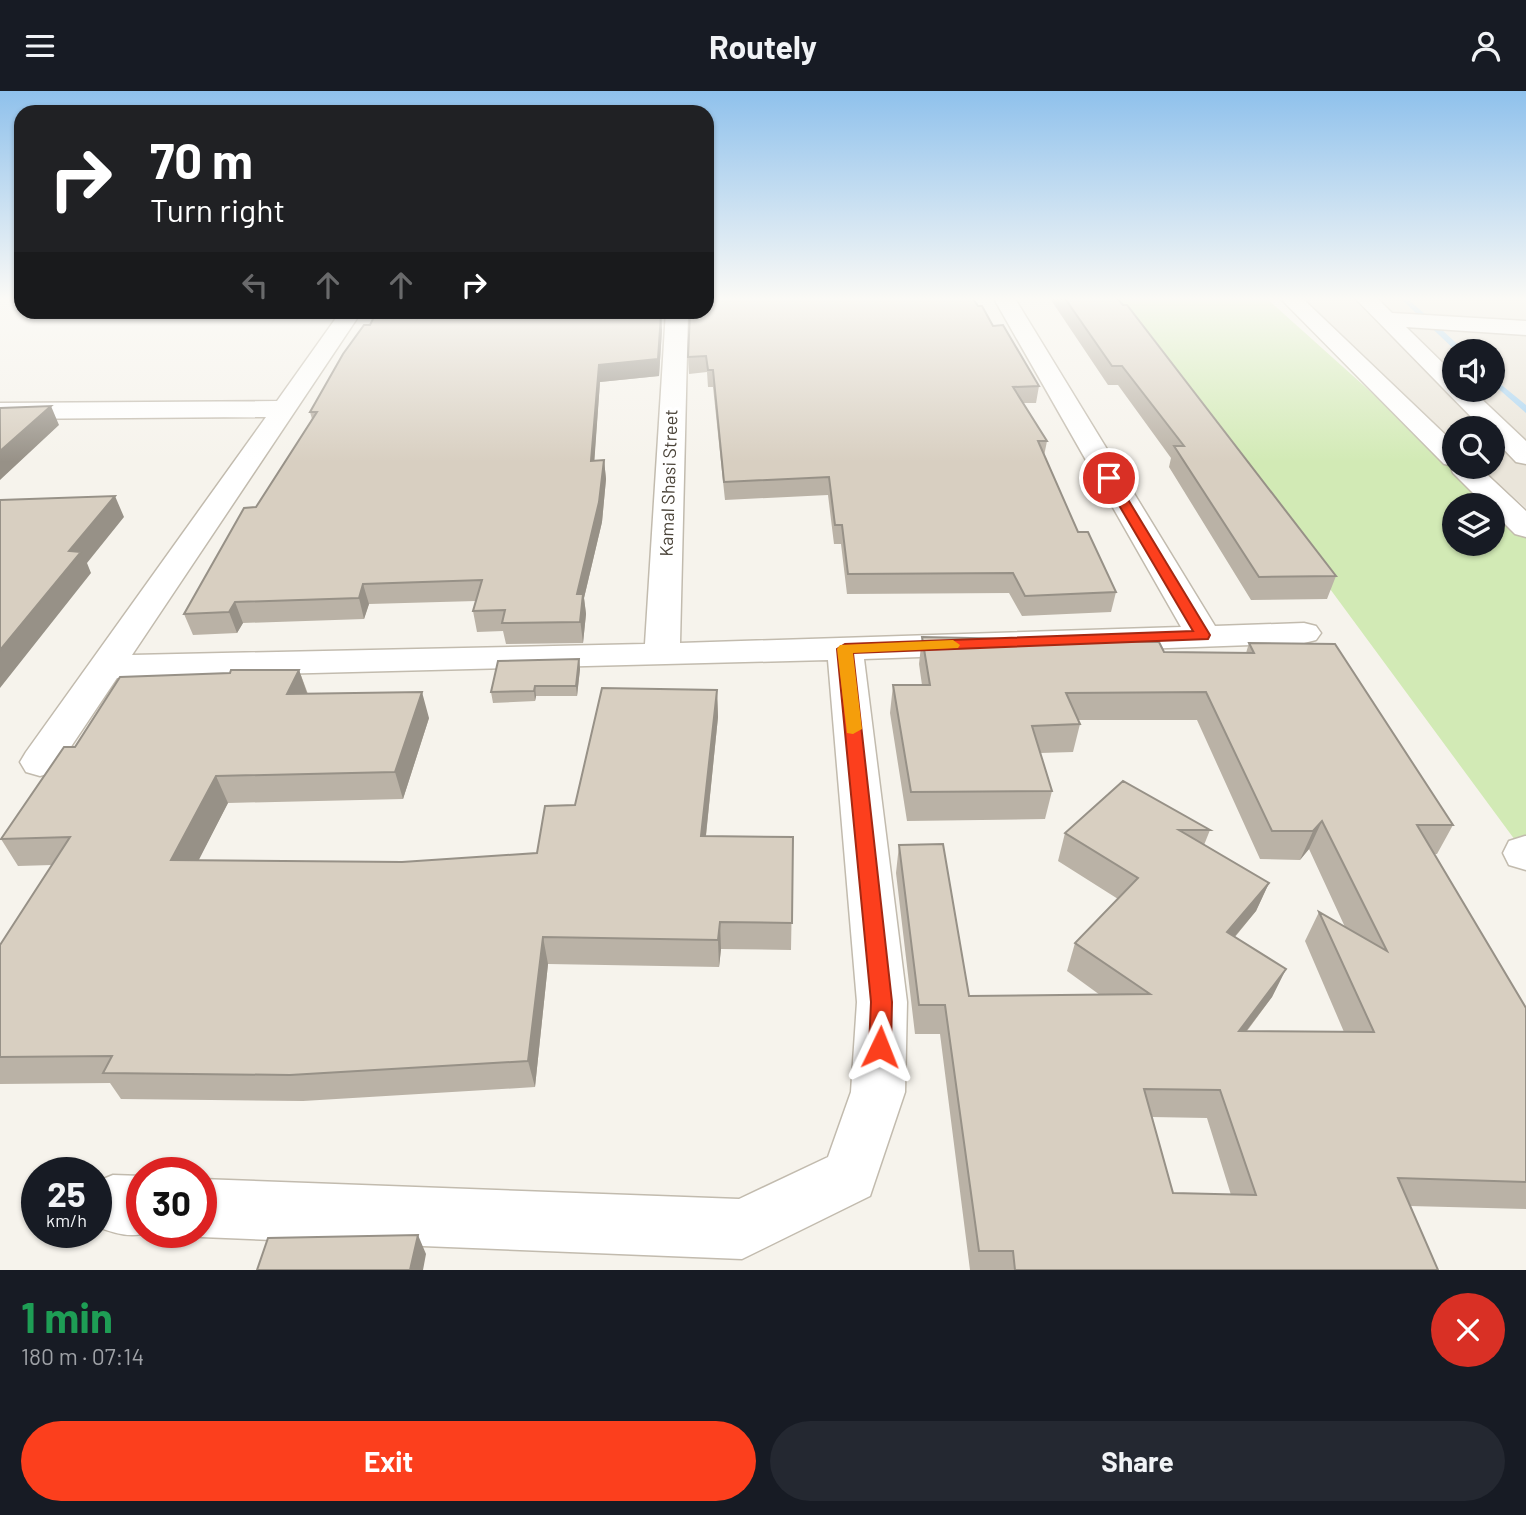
<!DOCTYPE html>
<html lang="en">
<head>
<meta charset="utf-8">
<style>
	:root { --surface:#171b24; --page:#242831; --text:#f1f3f6; --muted:#9ea1a6; --accent:#fc3f1d }
	body { margin:0; font-family:Barlow,sans-serif; background:var(--page); color:var(--text); height:100vh; display:flex; flex-direction:column; font-size:26px; white-space:nowrap }
	* { box-sizing:border-box; margin:0 }
	p { font-size:23px; color:var(--muted) }
	.icon { flex:none; width:38px; height:38px; fill:none; stroke:currentColor; stroke-width:2; stroke-linecap:round; stroke-linejoin:round }
	.map { position:relative; height:1179px; overflow:hidden }
	.drawer { display:flex; flex-direction:column; background:var(--surface); flex:1 }
	.drawer>* { flex:none }
	.hud { position:absolute; left:14px; top:14px; width:700px; height:214px; border-radius:21px; box-shadow:0 2px 5px #0004; background:#202124; color:#fff; overflow:hidden }
	.controls { position:absolute; left:1442px; top:248px; display:grid; gap:14px }
	.controls a { display:grid; place-items:center; width:63px; height:63px; border-radius:50%; background:var(--surface); box-shadow:0 2px 5px #0004; font-size:35px }
	.speed { position:absolute; left:21px; top:1066px; display:flex; gap:14px; font-size:35px; font-weight:700; text-align:center }
	.speed>* { display:grid; place-content:center; width:91px; height:91px; border-radius:50%; background:var(--surface); box-shadow:0 2px 5px #0004; line-height:1 }
	.speed small { font-size:18px; font-weight:400 }
	.speed .limit { border:10px solid #d22; background:#fff; color:#111 }
	.pin { position:absolute; display:grid; place-items:center; width:60px; height:60px; color:#fff; margin:-30px; border:4px solid #fff; border-radius:50%; box-shadow:0 2px 7px #0007 }
	.me { position:absolute; width:77px; margin:-38px; rotate:2deg; stroke-linejoin:round; filter:drop-shadow(0 0 5px #0008) }
	.turn { display:flex; align-items:center; gap:24px; height:147px; padding:0 21px; font-size:32px }
	.turn .icon { width:91px; height:91px; stroke-width:2.5 }
	.turn b { display:block; font-size:49px; line-height:60px }
	.lanes { display:flex; align-items:center; height:66px; padding:0 21px; background:#0003; justify-content:center; gap:35px; direction:ltr }
	.lanes .off { opacity:.35 }
	.round { display:grid; place-items:center; flex:none; width:74px; height:74px; border-radius:37px; background:var(--page) }
	.head { display:flex; align-items:center; justify-content:space-between; height:119px; padding:0 21px }
	h1 { font-size:42px; font-weight:700; line-height:52px; color:#1e9e55 }
	.action { display:flex; gap:14px; margin-top:auto; padding:14px 21px }
	.action a { flex:1; height:80px; border-radius:42px; background:var(--accent); color:#fff; font-size:28px; font-weight:700; line-height:80px; text-align:center }
	.action a+a { background:var(--page); color:var(--text) }
	header { display:flex; justify-content:space-between; align-items:center; height:91px; padding:0 21px; background:var(--surface); font-size:32px; font-weight:700 }
	.map>svg:first-child { display:block }
	.residential { fill:#eae5da; fill-rule:evenodd }
	.green { fill:#d2eab5; fill-rule:evenodd }
	.lines { fill:none; stroke-linecap:round; stroke-linejoin:round }
	.stream { fill:#a9d4f2; fill-rule:evenodd }
	.minor-casing { stroke:#c2bbae; stroke-width:3 }
	.minor { fill:#fff; fill-rule:evenodd }
	.wall { fill:#bab2a6; fill-rule:evenodd }
	.shaded-wall { fill:#979187 }
	.building { fill:#d8cfc1; stroke:#979187; stroke-width:2; fill-rule:evenodd }
	.route { fill:#fc3f1d; stroke:#a42913; stroke-width:2 }
	.slow { fill:#f59e0b }
	.labels { text-anchor:middle; stroke-width:7; stroke-linejoin:round; paint-order:stroke }
	.far-street-label { font-size:18px; fill:#4b4439; stroke:#fff }
</style>
</head>
<body>
<header><svg class="icon" aria-label="menu" viewBox="0 0 24 24"><path d="M4 6h16M4 12h16M4 18h16"/></svg>Routely<svg class="icon" aria-label="person" viewBox="0 0 24 24"><circle cx="12" cy="8" r="4"/><path d="M4 21q1-7 8-7t8 7"/></svg></header>
<div class="map">
<svg width="1526" height="1179" viewBox="0 0 1526 1179">
	<rect width="100%" height="100%" fill="#f6f3ec"/>
	<path class="residential" d="M 1283,206 L 1526,206 L 1526,417 L 1479,376 L 1493,376 L 1493,338 L 1454,338 L 1454,355 ZM 1454,261 L 1493,261 L 1493,299 L 1454,299 Z"/>
	<path class="green" d="M 1115,206 L 1265,206 L 1526,440 L 1526,764 ZM 1454,415 L 1493,415 L 1493,453 L 1454,453 Z"/>
	<g class="lines">
		<path class="stream" d="M 1399,206 L 1406,206 L 1466,261 L 1457,261 Z
			M 1493,287 L 1526,314 L 1526,322 L 1493,293 Z"/>
		<defs>
			<path id="minor" d="M 993,206 L 1014,206 L 1215,535 L 1304,532 L 1316,535 L 1321,542 L 1316,549 L 1304,552 L 864,568 L 907,911 L 905,1001 L 870,1105 L 742,1168 L 201,1146 L 188,1141 L 201,1141 L 201,1088 L 739,1108 L 828,1066 L 851,1001 L 857,911 L 828,569 L 117,587 L 54,681 L 40,685 L 26,681 L 20,671 L 26,661 L 266,326 L 0,328 L 0,312 L 277,310 L 341,220 L 362,220 L 132,564 L 645,553 L 666,220 L 688,220 L 680,552 L 1181,536 Z
				M 1279,206 L 1301,206 L 1454,352 L 1454,376 L 1479,376 L 1526,420 L 1526,446 L 1515,443 L 1493,421 L 1493,415 L 1486,415 L 1453,382 L 1450,374 L 1444,373 Z
				M 1354,206 L 1376,206 L 1392,222 L 1526,230 L 1526,244 L 1406,236 L 1454,283 L 1454,299 L 1472,299 L 1526,350 L 1526,373 L 1516,371 L 1493,347 L 1493,338 L 1483,338 Z
				M 1525,745 L 1526,745 L 1526,779 L 1509,774 L 1503,762 L 1509,750 Z
				M 113,1084 L 142,1085 L 142,1141 L 148,1141 C 132,1148 112,1142 96,1135 L 96,1091 Z"/>
		</defs>
		<use href="#minor" class="minor-casing"/>
		<use href="#minor" class="minor"/>
	</g>
	<path class="wall" d="M 1049,206 L 1116,206 L 1336,485 L 1327,508 L 1251,509 L 1169,376 L 1171,367 L 1118,294 L 1108,294 Z
		M 628,220 L 627,224 L 662,239 L 659,285 L 600,291 L 594,370 L 604,369 L 606,388 L 602,431 L 584,507 L 586,523 L 583,552 L 506,553 L 503,540 L 477,541 L 473,520 L 476,510 L 369,513 L 364,528 L 243,532 L 237,542 L 193,544 L 184,523 L 256,416 L 312,328 L 310,321 Z
		M 993,235 L 1039,295 L 1036,312 L 1023,312 L 1047,350 L 1044,365 L 1078,441 L 1116,501 L 1111,521 L 1022,525 L 1009,502 L 847,503 L 841,453 L 834,453 L 828,404 L 725,409 L 713,296 L 708,296 L 707,281 L 689,283 L 688,266 Z
		M 922,546 L 1164,561 L 1246,562 L 1249,552 L 1453,734 L 1437,763 L 1434,763 L 1526,917 L 1526,1118 L 1410,1115 L 1438,1179 L 970,1179 L 940,943 L 915,943 L 896,782 L 899,754 L 969,905 L 1100,904 L 1067,880 L 1075,852 L 1118,808 L 1058,770 L 1065,742 L 1123,690 L 1210,739 L 1204,754 L 1269,792 L 1256,820 L 1235,846 L 1286,878 L 1272,906 L 1247,940 L 1344,941 L 1305,850 L 1319,821 L 1345,836 L 1309,758 L 1300,769 L 1260,768 L 1197,629 L 1078,629 L 1080,633 L 1073,661 L 1040,662 L 1052,700 L 1045,728 L 907,730 L 890,622 L 893,594 L 922,594 L 919,573 ZM 1152,1026 L 1207,1027 L 1231,1104 L 1173,1102 Z
		M 579,568 L 580,578 L 577,605 L 536,605 L 535,610 L 493,612 L 491,601 Z
		M 299,579 L 308,603 L 429,627 L 403,708 L 228,712 L 198,769 L 402,771 L 537,762 L 575,714 L 717,599 L 718,626 L 706,745 L 793,746 L 791,859 L 721,858 L 719,876 L 548,873 L 535,996 L 303,1010 L 121,1008 L 110,992 L 0,993 L 0,854 L 52,774 L 18,775 L 1,748 L 75,656 Z"/>
	<path class="shaded-wall" d="M 661,223 L 662,239 L 659,285 L 600,291 L 593,389 L 591,370 L 599,274 Z
		M 51,315 L 59,334 L 0,389 L 0,360 Z
		M 604,369 L 606,388 L 602,431 L 584,507 L 586,523 L 583,552 L 577,503 Z
		M 115,405 L 124,426 L 87,472 L 91,482 L 0,597 L 0,559 L 69,460 Z
		M 363,493 L 369,513 L 364,528 L 359,507 Z
		M 235,511 L 243,532 L 237,542 L 229,521 Z
		M 579,568 L 580,578 L 577,605 L 576,595 Z
		M 299,579 L 308,605 L 287,603 Z
		M 535,595 L 536,605 L 535,610 L 534,600 Z
		M 717,599 L 718,626 L 703,772 L 701,745 Z
		M 422,601 L 429,627 L 403,708 L 395,681 Z
		M 216,685 L 228,712 L 185,796 L 171,769 Z
		M 1322,730 L 1309,758 L 1300,769 L 1313,740 Z
		M 1269,792 L 1256,820 L 1215,869 L 1227,841 Z
		M 720,831 L 721,858 L 719,876 L 718,849 Z
		M 543,846 L 548,873 L 535,996 L 528,970 Z
		M 1286,878 L 1272,906 L 1225,968 L 1239,940 Z
		M 418,1144 L 426,1163 L 423,1179 L 410,1179 Z"/>
	<path class="building" d="M 708,206 L 972,206 L 978,215 L 982,215 L 993,235 L 1003,234 L 1039,295 L 1013,296 L 1047,350 L 1038,350 L 1078,441 L 1088,441 L 1116,501 L 1025,505 L 1013,482 L 848,483 L 842,434 L 835,434 L 829,386 L 724,391 L 713,279 L 708,279 L 706,265 L 688,266 L 690,223 L 706,222 Z
		M 1064,206 L 1116,206 L 1123,214 L 1127,214 L 1336,485 L 1259,486 L 1174,355 L 1184,355 L 1122,275 L 1112,275 Z
		M 377,220 L 624,220 L 624,224 L 661,223 L 658,268 L 599,274 L 591,370 L 604,369 L 599,411 L 577,503 L 583,503 L 580,531 L 502,532 L 505,519 L 473,520 L 482,489 L 363,493 L 359,507 L 235,511 L 229,521 L 184,523 L 244,417 L 256,416 L 317,321 L 310,321 L 343,263 L 364,234 L 370,234 Z
		M 51,315 L 0,360 L 0,317 Z
		M 115,405 L 69,460 L 81,461 L 0,559 L 0,409 Z
		M 922,546 L 1159,551 L 1164,561 L 1254,562 L 1249,552 L 1335,553 L 1453,734 L 1417,734 L 1526,917 L 1526,1091 L 1398,1087 L 1438,1179 L 1015,1179 L 1013,1160 L 979,1160 L 945,914 L 919,914 L 899,754 L 943,753 L 969,905 L 1150,903 L 1075,852 L 1138,787 L 1065,742 L 1123,690 L 1210,739 L 1179,739 L 1269,792 L 1227,841 L 1286,878 L 1239,940 L 1374,941 L 1319,821 L 1387,860 L 1322,730 L 1313,740 L 1272,740 L 1206,601 L 1066,602 L 1080,633 L 1032,635 L 1052,700 L 911,701 L 893,594 L 930,594 ZM 1144,998 L 1220,999 L 1256,1104 L 1173,1102 Z
		M 579,568 L 576,595 L 535,595 L 534,600 L 491,601 L 498,570 Z
		M 231,579 L 299,579 L 287,603 L 422,601 L 395,681 L 216,685 L 171,769 L 402,771 L 537,762 L 545,715 L 575,714 L 602,597 L 717,599 L 701,745 L 793,746 L 792,832 L 720,831 L 718,849 L 543,846 L 528,970 L 290,984 L 103,982 L 112,965 L 0,966 L 0,854 L 70,746 L 1,748 L 64,656 L 75,656 L 120,586 L 230,582 Z
		M 418,1144 L 410,1179 L 257,1179 L 268,1147 Z"/>
	<linearGradient id="sky" x2="0" y2="1"><stop stop-color="#8fc1ec"/><stop offset="0.56" stop-color="#fbfaf6"/><stop offset="1" stop-color="#fbfaf6" stop-opacity="0"/></linearGradient>
	<rect width="1526" height="371" fill="url(#sky)"/>
	<path class="route" d="M 1109,383 L 1115,387 L 1210,544 L 1208,548 L 853,562 L 892,911 L 891,956 L 888,963 L 880,966 L 872,963 L 869,956 L 871,911 L 837,558 L 845,553 L 1193,540 L 1103,387 Z"/>
	<path class="slow" d="M 953,549 L 960,554 L 958,557 L 853,562 L 862,638 L 853,643 L 847,642 L 837,558 L 840,554 Z"/>
	<g class="labels">
		<g class="far-street-label">
			<text transform="translate(669 392) rotate(-88)" y="6">Kamal Shasi Street</text>
		</g>
	</g>
</svg>
<div class="controls">
<a><svg class="icon" aria-label="sound" viewBox="0 0 24 24"><path d="M4 9h4l5-4v14l-5-4H4zM17 9q2 3 0 6"/></svg></a>
<a><svg class="icon" aria-label="search" viewBox="0 0 24 24"><circle cx="10" cy="10" r="6"/><path d="M15 15l6 6"/></svg></a>
<a><svg class="icon" aria-label="layers" viewBox="0 0 24 24"><path d="M12 4l9 5-9 5-9-5zM3 14l9 5 9-5"/></svg></a>
</div>
<div class="speed"><div>25<small>km/h</small></div><div class="limit">30</div></div>
<div class="pin" style="left:1109px;top:387px;background:#d93025"><svg class="icon" aria-label="arrive" viewBox="0 0 24 24"><path d="M6 21V4h12l-3 4 3 4H6"/></svg></div>
<svg class="me" style="left:880px;top:956px" viewBox="-20 -20 40 40"><path d="M0-17L14 15 0 8-14 15z" fill="#fc3f1d" stroke="#fff" stroke-width="4"/></svg>
<div class="hud">
<div class="turn"><svg class="icon" aria-label="right" viewBox="0 0 24 24"><path d="M7 20v-9h11M14 6l5 5-5 5"/></svg><div><b>70 m</b>Turn right</div></div>
<div class="lanes"><svg class="icon off" aria-label="left" viewBox="0 0 24 24"><path d="M17 20v-9H6M10 6l-5 5 5 5"/></svg><svg class="icon off" aria-label="ahead" viewBox="0 0 24 24"><path d="M12 20V5M6 11l6-6 6 6"/></svg><svg class="icon off" aria-label="ahead" viewBox="0 0 24 24"><path d="M12 20V5M6 11l6-6 6 6"/></svg><svg class="icon" aria-label="right" viewBox="0 0 24 24"><path d="M7 20v-9h11M14 6l5 5-5 5"/></svg></div>
</div>
</div>
<section class="drawer">
<div class="head"><div><h1>1 min</h1><p>180 m · 07:14</p></div><a class="round" style="background:#d93025;color:#fff"><svg class="icon" aria-label="close" viewBox="0 0 24 24"><path d="M6 6l12 12M18 6L6 18"/></svg></a></div>
<div class="action"><a>Exit</a><a>Share</a></div>
</section>
</body>
</html>
